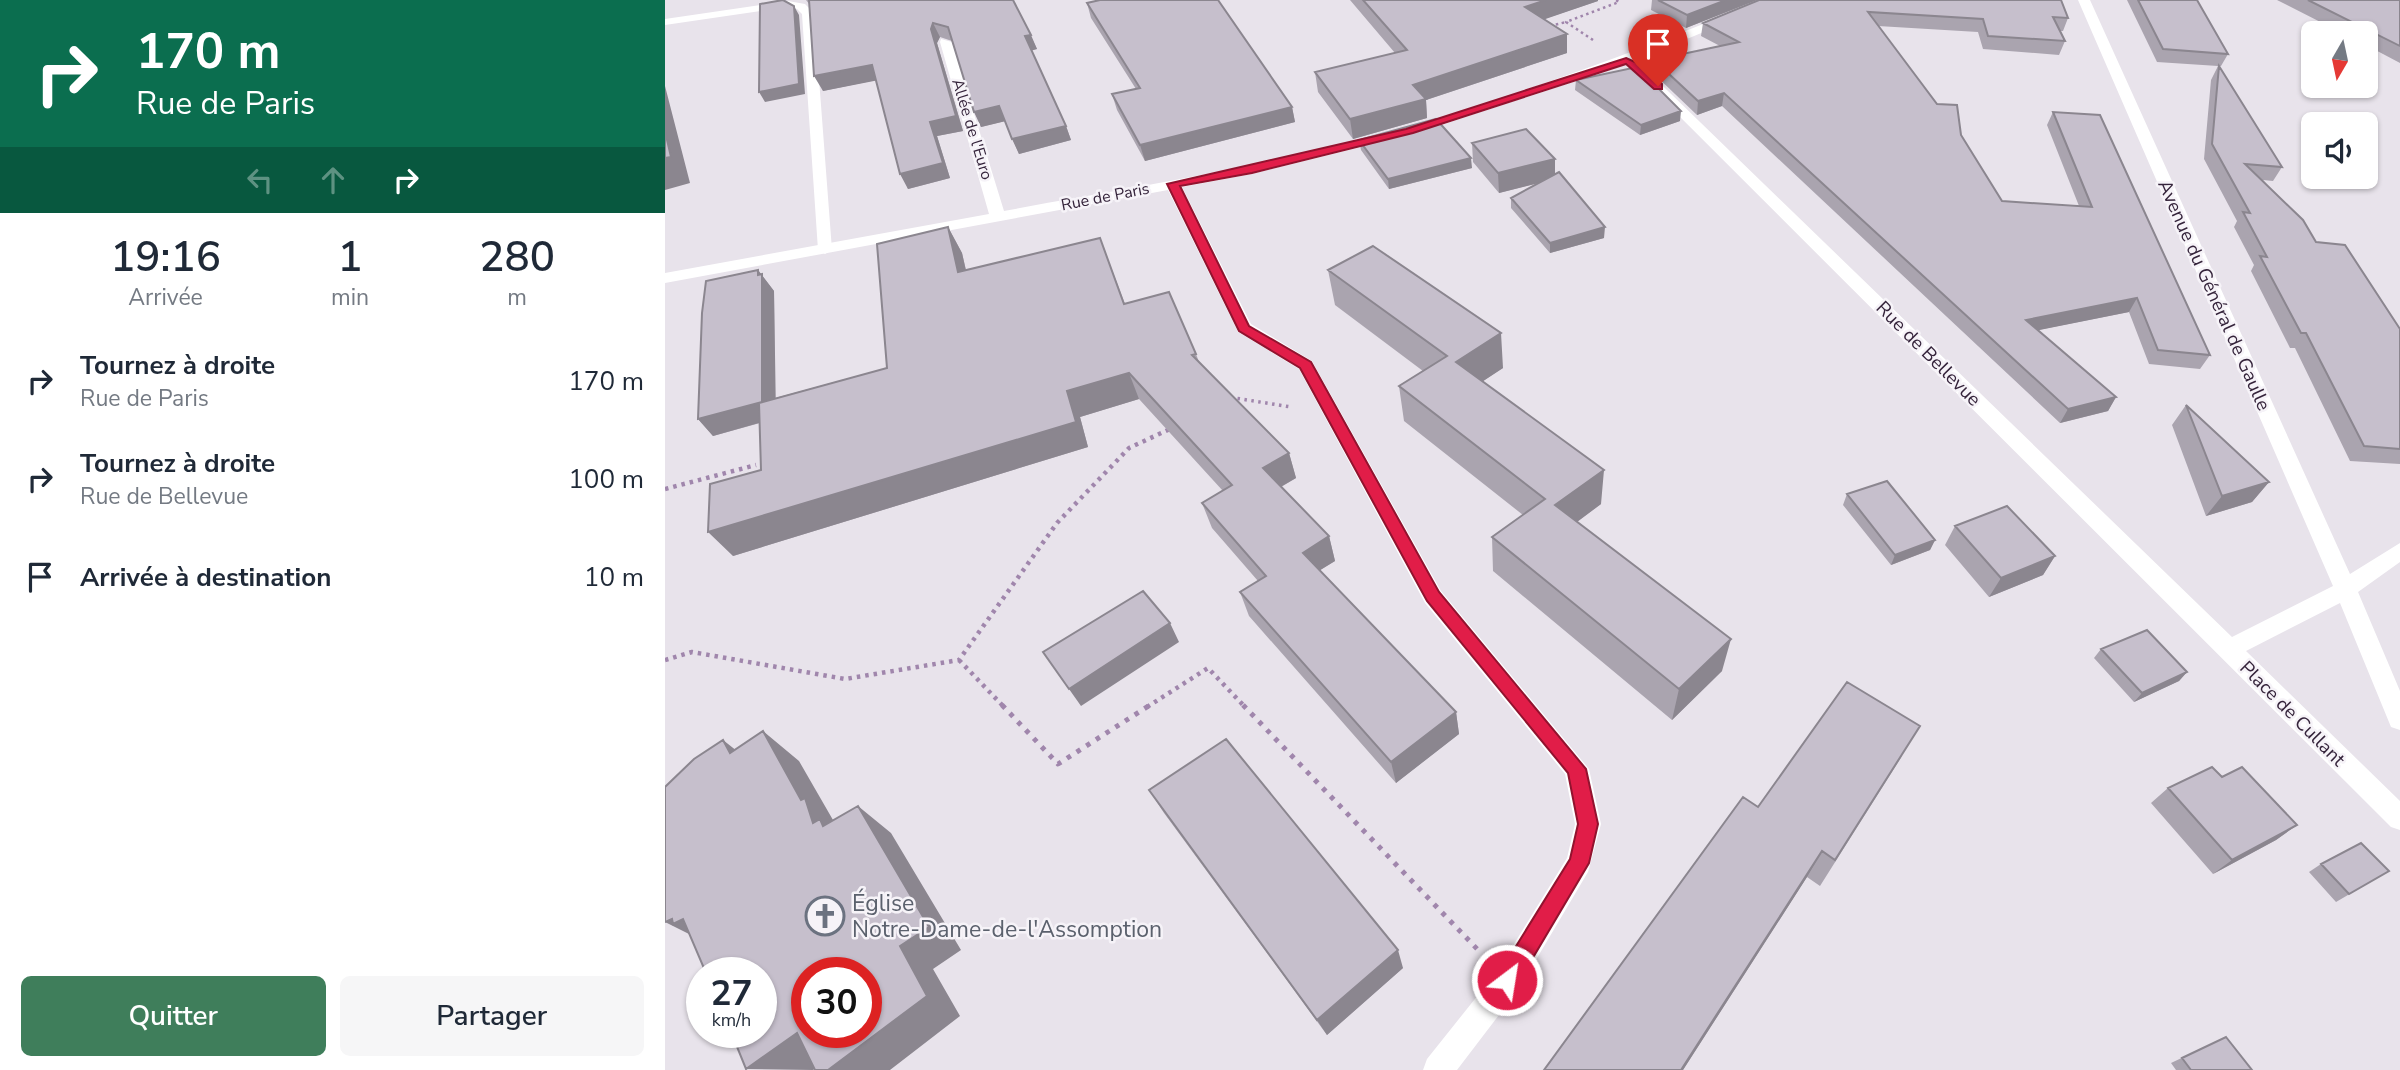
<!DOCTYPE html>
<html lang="fr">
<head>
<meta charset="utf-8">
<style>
	:root { --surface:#fff; --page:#f6f6f7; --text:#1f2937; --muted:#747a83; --accent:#3f7e5b }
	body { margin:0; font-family:"Nunito Sans",sans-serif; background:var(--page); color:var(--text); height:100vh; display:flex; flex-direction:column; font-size:26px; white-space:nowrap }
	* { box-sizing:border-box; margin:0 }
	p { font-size:23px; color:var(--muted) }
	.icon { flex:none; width:38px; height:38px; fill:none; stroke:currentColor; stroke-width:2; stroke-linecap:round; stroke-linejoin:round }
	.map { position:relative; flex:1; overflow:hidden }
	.details { display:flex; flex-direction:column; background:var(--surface); width:665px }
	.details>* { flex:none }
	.banner { background:#0b6e4f; color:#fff; overflow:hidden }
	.needle { width:46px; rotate:189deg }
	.fabs { position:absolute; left:1636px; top:21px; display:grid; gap:14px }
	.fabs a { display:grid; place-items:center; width:77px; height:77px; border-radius:10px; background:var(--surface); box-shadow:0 2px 5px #0004; font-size:35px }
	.speed { position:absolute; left:21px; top:957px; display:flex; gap:14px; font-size:35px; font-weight:700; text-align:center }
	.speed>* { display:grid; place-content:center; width:91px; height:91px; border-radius:50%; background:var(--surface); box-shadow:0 2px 5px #0004; line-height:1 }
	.speed small { font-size:18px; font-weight:400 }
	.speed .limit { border:10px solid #d22; background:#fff; color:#111 }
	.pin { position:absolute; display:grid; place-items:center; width:60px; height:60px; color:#fff; margin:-72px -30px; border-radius:50% 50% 50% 0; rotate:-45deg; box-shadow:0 0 7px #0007 }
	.pin .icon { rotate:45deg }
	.me { position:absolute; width:77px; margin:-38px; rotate:31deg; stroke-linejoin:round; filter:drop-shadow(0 0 5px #0008) }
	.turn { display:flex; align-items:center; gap:24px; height:147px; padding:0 21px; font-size:32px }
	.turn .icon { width:91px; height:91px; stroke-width:2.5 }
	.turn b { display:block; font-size:49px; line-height:60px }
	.lanes { display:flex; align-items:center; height:66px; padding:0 21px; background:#0003; justify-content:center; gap:35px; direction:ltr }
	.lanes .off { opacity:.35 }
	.eta { display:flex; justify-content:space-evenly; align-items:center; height:119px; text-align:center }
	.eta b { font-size:42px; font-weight:600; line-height:49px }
	.button { display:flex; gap:14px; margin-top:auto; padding:14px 21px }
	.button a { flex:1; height:80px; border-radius:10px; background:var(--accent); color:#fff; font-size:28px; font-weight:600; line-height:80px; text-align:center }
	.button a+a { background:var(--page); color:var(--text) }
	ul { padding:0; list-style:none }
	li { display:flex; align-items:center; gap:21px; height:98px; padding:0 21px }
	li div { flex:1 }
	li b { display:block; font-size:26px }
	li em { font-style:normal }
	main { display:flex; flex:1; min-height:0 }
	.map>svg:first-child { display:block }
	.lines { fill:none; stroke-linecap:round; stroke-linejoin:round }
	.path-far3 { stroke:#a086ac; stroke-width:2.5; stroke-dasharray:2.5 3.5; stroke-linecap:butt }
	.path-far2 { stroke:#a086ac; stroke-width:3.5; stroke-dasharray:2.5 4.5; stroke-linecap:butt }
	.path-far1 { stroke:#a086ac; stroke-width:4.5; stroke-dasharray:3.5 5; stroke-linecap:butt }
	.path { stroke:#a086ac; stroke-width:5; stroke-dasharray:4.5 7; stroke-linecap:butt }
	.lane { fill:#fff; fill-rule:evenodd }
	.street { fill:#fff; fill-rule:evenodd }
	.wall { fill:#aaa4af }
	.shaded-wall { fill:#8b868f }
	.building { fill:#c6bfcc; stroke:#8b868f; stroke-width:2; fill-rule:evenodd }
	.route { fill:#e11d48; stroke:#92132f; stroke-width:2 }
	.labels { text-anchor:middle; stroke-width:5; stroke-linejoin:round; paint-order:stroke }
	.far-street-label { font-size:16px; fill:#35243b; stroke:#f6f3f8 }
	.street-label { font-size:19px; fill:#35243b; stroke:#f6f3f8 }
	.near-worship-label { font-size:23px; fill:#5b616d; stroke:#f6f3f8; text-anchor:start }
</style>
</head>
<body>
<main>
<section class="details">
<div class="banner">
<div class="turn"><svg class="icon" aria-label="right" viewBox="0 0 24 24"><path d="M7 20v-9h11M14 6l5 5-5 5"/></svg><div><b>170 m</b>Rue de Paris</div></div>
<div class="lanes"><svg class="icon off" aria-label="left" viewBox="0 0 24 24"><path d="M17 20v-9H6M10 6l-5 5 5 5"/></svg><svg class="icon off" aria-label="ahead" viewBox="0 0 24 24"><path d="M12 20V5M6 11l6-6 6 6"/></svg><svg class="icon" aria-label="right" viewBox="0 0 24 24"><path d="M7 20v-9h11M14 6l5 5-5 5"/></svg></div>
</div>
<div class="eta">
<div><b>19:16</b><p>Arrivée</p></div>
<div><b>1</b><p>min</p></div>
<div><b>280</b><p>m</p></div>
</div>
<ul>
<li><svg class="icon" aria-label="right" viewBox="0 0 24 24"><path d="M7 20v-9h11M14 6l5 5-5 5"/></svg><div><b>Tournez à droite</b><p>Rue de Paris</p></div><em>170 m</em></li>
<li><svg class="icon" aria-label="right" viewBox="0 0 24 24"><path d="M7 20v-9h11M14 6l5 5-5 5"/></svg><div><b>Tournez à droite</b><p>Rue de Bellevue</p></div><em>100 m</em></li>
<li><svg class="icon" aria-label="arrive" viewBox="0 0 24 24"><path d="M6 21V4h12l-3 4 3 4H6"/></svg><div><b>Arrivée à destination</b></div><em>10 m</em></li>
</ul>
<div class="button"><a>Quitter</a><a>Partager</a></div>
</section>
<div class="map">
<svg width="1735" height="1070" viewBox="0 0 1735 1070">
	<rect width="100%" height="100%" fill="#e8e3eb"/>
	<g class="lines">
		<path class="path-far3" d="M 885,26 L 901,22
			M 928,40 L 901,22 L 954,2 L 951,0"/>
		<path class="path-far2" d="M 566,400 L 570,398 L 626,407"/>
		<path class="path-far1" d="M 0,489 L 91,465
			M 0,660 L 27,652 L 180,679 L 294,660 L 392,523 L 464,448 L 507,428
			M 294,660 L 339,707
			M 482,707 L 543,668 L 580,707"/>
		<path class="path" d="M 337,705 L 393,764 L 485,705
			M 578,705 L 815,952"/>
		<path class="lane" d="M 123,1 L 140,4 L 149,13 L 167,250 L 160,254 L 153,250 L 137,14 L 132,9 L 123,7 L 0,25 L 0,19 Z"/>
		<path class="street" d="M 1099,0 L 1116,0 L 971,60 L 1567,637 L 1668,586 L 1413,0 L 1425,0 L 1685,574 L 1735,543 L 1735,562 L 1693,592 L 1735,691 L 1735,730 L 1726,727 L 1675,603 L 1581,651 L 1735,801 L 1735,830 L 1726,827 L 968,70 L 960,65 L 749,134 L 587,174 L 517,187 L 586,324 L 647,361 L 776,591 L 924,769 L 936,824 L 923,872 L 853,990 L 792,1070 L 758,1070 L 762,1059 L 833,970 L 902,858 L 910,824 L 900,774 L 760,603 L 634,369 L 573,332 L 503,190 L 0,283 L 0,273 L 324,214 L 275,42 L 276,39 L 287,42 L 339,211 C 473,186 608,166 739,128 C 862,93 981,47 1099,0 Z"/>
	</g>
	<path class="wall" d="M 141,0 L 348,0 L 372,49 L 366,50 L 401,126 L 406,140 L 354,154 L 340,121 L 316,127 L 287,41 L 275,37 L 272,43 L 298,131 L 272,136 L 285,178 L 243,189 L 211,80 L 158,91 L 145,5 Z
		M 685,0 L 933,0 L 933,1 L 879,19 L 902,34 L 902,53 L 761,100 L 762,118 L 688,139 L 653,92 L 650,72 L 730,53 Z
		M 987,0 L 1092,0 L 1021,28 L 986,10 Z
		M 1094,0 L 1403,18 L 1398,31 L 1395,31 L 1400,41 L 1394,55 L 1318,49 L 1313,32 L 1213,26 L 1296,135 L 1337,201 L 1414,206 L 1382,125 L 1388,112 L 1545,355 L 1535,369 L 1484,364 L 1464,312 L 1373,330 L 1451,397 L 1443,411 L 1395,423 L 1057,106 L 1032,115 L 988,73 L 989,60 L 1055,46 L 1036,36 L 1038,23 Z
		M 1462,0 L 1532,0 L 1563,54 L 1556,66 L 1554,66 L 1617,167 L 1608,181 L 1598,180 L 1651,242 L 1735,329 L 1735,464 L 1685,461 L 1630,348 L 1625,348 L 1586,271 L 1589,265 L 1569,227 L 1572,221 L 1539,159 L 1546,80 L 1553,66 L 1492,62 Z
		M 1612,0 L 1735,0 L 1735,63 L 1701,45 L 1701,33 L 1677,33 Z
		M 422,3 L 627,107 L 630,122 L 480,161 L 452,110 L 447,94 L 471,89 L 426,18 Z
		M 911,80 L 1015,121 L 975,135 L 910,90 Z
		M 694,140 L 807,168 L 724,189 L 696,150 Z
		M 807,143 L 890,159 L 890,174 L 939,238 L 885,253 L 846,208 L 846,198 L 873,183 L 834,193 L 808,162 Z
		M 283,227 L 297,253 L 301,270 L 435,238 L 460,304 L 531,354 L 534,362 L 624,453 L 631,478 L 616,487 L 664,536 L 670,561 L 655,570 L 791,712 L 794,734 L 731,783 L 584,616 L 575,592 L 593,581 L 547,528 L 537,503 L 558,491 L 474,399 L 415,417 L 423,447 L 68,556 L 96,470 L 95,423 L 48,436 L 33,419 L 93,270 L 109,291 L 110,398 L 222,368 Z
		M 663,270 L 838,368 L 818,381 L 936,504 L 912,522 L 1057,671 L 1007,720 L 828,571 L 827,537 L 858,515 L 739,421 L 734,386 L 758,371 L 670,305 Z
		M 1521,405 L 1604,482 L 1587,502 L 1541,516 L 1507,425 Z
		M 1182,494 L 1270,540 L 1265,550 L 1226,565 L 1178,505 Z
		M 1290,526 L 1390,556 L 1378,575 L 1324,597 L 1280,545 Z
		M 1436,649 L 1522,672 L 1514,681 L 1469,702 L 1429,658 Z
		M 1237,756 L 1155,886 L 1142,877 L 1018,1070 L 879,1070 L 1093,807 Z
		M 1557,777 L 1632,825 L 1611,840 L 1548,874 L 1486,803 L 1503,788 Z
		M 484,790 L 738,968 L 662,1035 L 499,813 Z
		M 1656,864 L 1724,871 L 1671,902 L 1644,872 Z
		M 1561,1037 L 1587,1070 L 1511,1070 L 1506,1063 Z"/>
	<path class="shaded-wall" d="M 881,0 L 933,0 L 933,1 L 860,26 L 860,7 Z
		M 1061,0 L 1092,0 L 1021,28 L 1022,15 Z
		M 129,6 L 134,15 L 140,94 L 100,102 L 94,92 Z
		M 268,23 L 275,37 L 272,43 L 298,131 L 272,136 L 285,178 L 243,189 L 235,174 L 265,122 L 266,29 Z
		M 902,34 L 902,53 L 761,100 L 762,118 L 688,139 L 685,119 L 748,85 Z
		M 366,35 L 372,49 L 365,51 L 360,36 Z
		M 207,65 L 214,80 L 158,91 L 149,76 Z
		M 0,86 L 25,183 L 0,190 Z
		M 1059,93 L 1057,106 L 1032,115 L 1033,101 Z
		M 334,106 L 341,121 L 316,127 L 309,112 Z
		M 627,107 L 630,122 L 480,161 L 475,145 Z
		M 1016,111 L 1015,121 L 975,135 L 976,125 Z
		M 401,126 L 406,140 L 354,154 L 347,139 Z
		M 806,158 L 807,168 L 724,189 L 723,179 Z
		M 890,159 L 890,179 L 834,193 L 833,173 Z
		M 283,227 L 297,253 L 307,298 L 293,272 Z
		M 940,227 L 939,238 L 885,253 L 885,243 Z
		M 93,270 L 109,291 L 111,418 L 48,436 L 33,419 L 93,275 Z
		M 1472,298 L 1464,312 L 1355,334 L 1361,320 Z
		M 836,333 L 838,368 L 794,397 L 791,362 Z
		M 464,373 L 474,399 L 415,417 L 423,447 L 68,556 L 43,532 L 402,391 Z
		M 1451,397 L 1443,411 L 1395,423 L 1403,409 Z
		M 624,453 L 631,478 L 605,493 L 598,468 Z
		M 939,470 L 936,504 L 889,539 L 890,505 Z
		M 1604,482 L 1587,502 L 1541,516 L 1557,496 Z
		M 664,536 L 670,561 L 644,577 L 638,553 Z
		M 1270,540 L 1265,550 L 1226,565 L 1230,555 Z
		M 1390,556 L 1378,575 L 1324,597 L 1336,578 Z
		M 505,623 L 514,642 L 416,706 L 404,689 Z
		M 1066,639 L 1057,671 L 1007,720 L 1014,689 Z
		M 1522,672 L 1514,681 L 1469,702 L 1477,693 Z
		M 791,712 L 794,734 L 731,783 L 726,762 Z
		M 98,731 L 134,761 L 168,820 L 191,846 L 148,823 L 136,800 Z
		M 58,740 L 96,770 L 65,753 Z
		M 193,806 L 226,833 L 296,950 L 268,969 L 295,1016 L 225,1070 L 163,1070 L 235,946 Z
		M 1632,825 L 1611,840 L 1548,874 L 1567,860 Z
		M 1157,851 L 1142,877 L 1018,1070 L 1016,1070 Z
		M 7,919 L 18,919 L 46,945 L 0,922 Z
		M 733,950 L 738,968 L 662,1035 L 652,1020 Z
		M 132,1033 L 174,1051 L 148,1070 L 81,1069 Z"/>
	<path class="building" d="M 118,0 L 129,6 L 134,84 L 94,92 L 95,4 Z
		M 144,0 L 348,0 L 366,35 L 360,36 L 401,126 L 347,139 L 334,106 L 309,112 L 283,27 L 268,23 L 266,29 L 291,116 L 265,122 L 278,163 L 235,174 L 207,65 L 149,76 Z
		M 435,0 L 553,0 L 627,107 L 475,145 L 447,94 L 475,88 L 422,3 Z
		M 698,0 L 881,0 L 860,7 L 902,34 L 748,85 L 761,99 L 685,119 L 650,72 L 742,50 Z
		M 993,0 L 1061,0 L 1022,15 Z
		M 1094,0 L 1396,0 L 1403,18 L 1388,17 L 1400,41 L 1323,36 L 1318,19 L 1203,12 L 1272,104 L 1292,105 L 1296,135 L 1337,201 L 1427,207 L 1388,112 L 1435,115 L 1545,355 L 1493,350 L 1472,298 L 1361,320 L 1451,397 L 1403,409 L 1059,93 L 1033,101 L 989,60 L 1074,42 L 1038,23 Z
		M 1473,0 L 1532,0 L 1563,54 L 1498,49 Z
		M 1643,0 L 1735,0 L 1735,46 Z
		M 1554,66 L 1617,167 L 1580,164 L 1638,220 L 1651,242 L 1680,245 L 1735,329 L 1735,449 L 1699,446 L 1641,333 L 1636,333 L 1595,256 L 1602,257 L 1578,212 L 1585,213 L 1547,144 Z
		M 972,67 L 1016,111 L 976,125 L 911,80 Z
		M 771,119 L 806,158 L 723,179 L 694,140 Z
		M 861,129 L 890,159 L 833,173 L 807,143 Z
		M 0,131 L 6,157 L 0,158 Z
		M 894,172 L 940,227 L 885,243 L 846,198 Z
		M 283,227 L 293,272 L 435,238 L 459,304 L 504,292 L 531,354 L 527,355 L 624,453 L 598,468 L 664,536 L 638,553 L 791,712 L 726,762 L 575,592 L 601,576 L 537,503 L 567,485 L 464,373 L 402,391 L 411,422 L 43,532 L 45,484 L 96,470 L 94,403 L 222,368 L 212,244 Z
		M 708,246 L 836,333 L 791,362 L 939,470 L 890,505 L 1066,639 L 1014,689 L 827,537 L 880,499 L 734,386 L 782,356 L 663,270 Z
		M 93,270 L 93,275 L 97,274 L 97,402 L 33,419 L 37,313 L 41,281 Z
		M 1521,405 L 1604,482 L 1557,496 Z
		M 1222,481 L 1270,540 L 1230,555 L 1182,494 Z
		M 1342,506 L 1390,556 L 1336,578 L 1290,526 Z
		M 478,591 L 505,623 L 404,689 L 378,652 Z
		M 1482,630 L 1522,672 L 1477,693 L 1436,649 Z
		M 1182,682 L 1255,726 L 1170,860 L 1157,851 L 1016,1070 L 879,1070 L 1078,797 L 1093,807 Z
		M 98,731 L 136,800 L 140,798 L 148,823 L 155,819 L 158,826 L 193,806 L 264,927 L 235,946 L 262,996 L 163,1070 L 150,1070 L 132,1033 L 81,1069 L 66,1032 L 96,1032 L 96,973 L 41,973 L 18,919 L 8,924 L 7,919 L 0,922 L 0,787 L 29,759 L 58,740 L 65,753 ZM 142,973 L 201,973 L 201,1032 L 142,1032 Z
		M 561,739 L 733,950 L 652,1020 L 484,790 Z
		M 1547,767 L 1557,777 L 1577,767 L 1632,825 L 1567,860 L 1503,788 Z
		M 1696,843 L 1724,871 L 1684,894 L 1656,864 Z
		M 1561,1037 L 1587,1070 L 1526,1070 L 1517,1058 Z"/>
	<path class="route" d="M 961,58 L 977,65 L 997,84 L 997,89 L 989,89 L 961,64 L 748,133 L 587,173 L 515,186 L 584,326 L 646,362 L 774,592 L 921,769 L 933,824 L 924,863 L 850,988 L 842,991 L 835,988 L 832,980 L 835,972 L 905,859 L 913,824 L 903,773 L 762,601 L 635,368 L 574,331 L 502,184 L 741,129 Z"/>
	<defs>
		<symbol id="church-ring" viewBox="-11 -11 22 22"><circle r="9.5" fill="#f6f3f8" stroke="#6b7280" stroke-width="1.5"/><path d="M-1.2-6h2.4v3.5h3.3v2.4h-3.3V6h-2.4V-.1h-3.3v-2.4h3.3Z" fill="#6b7280"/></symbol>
	</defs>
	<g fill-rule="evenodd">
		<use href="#church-ring" x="138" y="894" width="44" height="44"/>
	</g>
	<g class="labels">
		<g class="far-street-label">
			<text transform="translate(308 129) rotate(73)" y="6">Allée de l'Euro</text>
			<text transform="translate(440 196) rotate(-11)" y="6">Rue de Paris</text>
		</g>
		<g class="street-label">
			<text transform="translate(1550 295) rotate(66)" y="7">Avenue du Général de Gaulle</text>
			<text transform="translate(1264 353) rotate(45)" y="7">Rue de Bellevue</text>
			<text transform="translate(1628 713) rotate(45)" y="7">Place de Cullant</text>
		</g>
		<g class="near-worship-label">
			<text x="187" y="911">Église<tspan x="187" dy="26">Notre-Dame-de-l'Assomption</tspan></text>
		</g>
	</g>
</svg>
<div class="fabs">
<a><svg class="needle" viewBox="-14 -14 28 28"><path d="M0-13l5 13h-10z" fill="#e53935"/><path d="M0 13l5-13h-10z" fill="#747a83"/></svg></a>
<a><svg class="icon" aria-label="sound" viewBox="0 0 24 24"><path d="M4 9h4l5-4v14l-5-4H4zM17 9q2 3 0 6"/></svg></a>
</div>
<div class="speed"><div>27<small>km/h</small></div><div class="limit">30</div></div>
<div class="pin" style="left:993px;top:86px;background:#d93025"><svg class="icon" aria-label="arrive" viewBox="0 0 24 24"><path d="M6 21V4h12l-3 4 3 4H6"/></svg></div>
<svg class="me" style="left:842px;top:980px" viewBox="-20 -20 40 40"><circle r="17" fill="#e11d48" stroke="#fff" stroke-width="3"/><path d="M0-11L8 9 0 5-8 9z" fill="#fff"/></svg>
</div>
</main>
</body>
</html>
